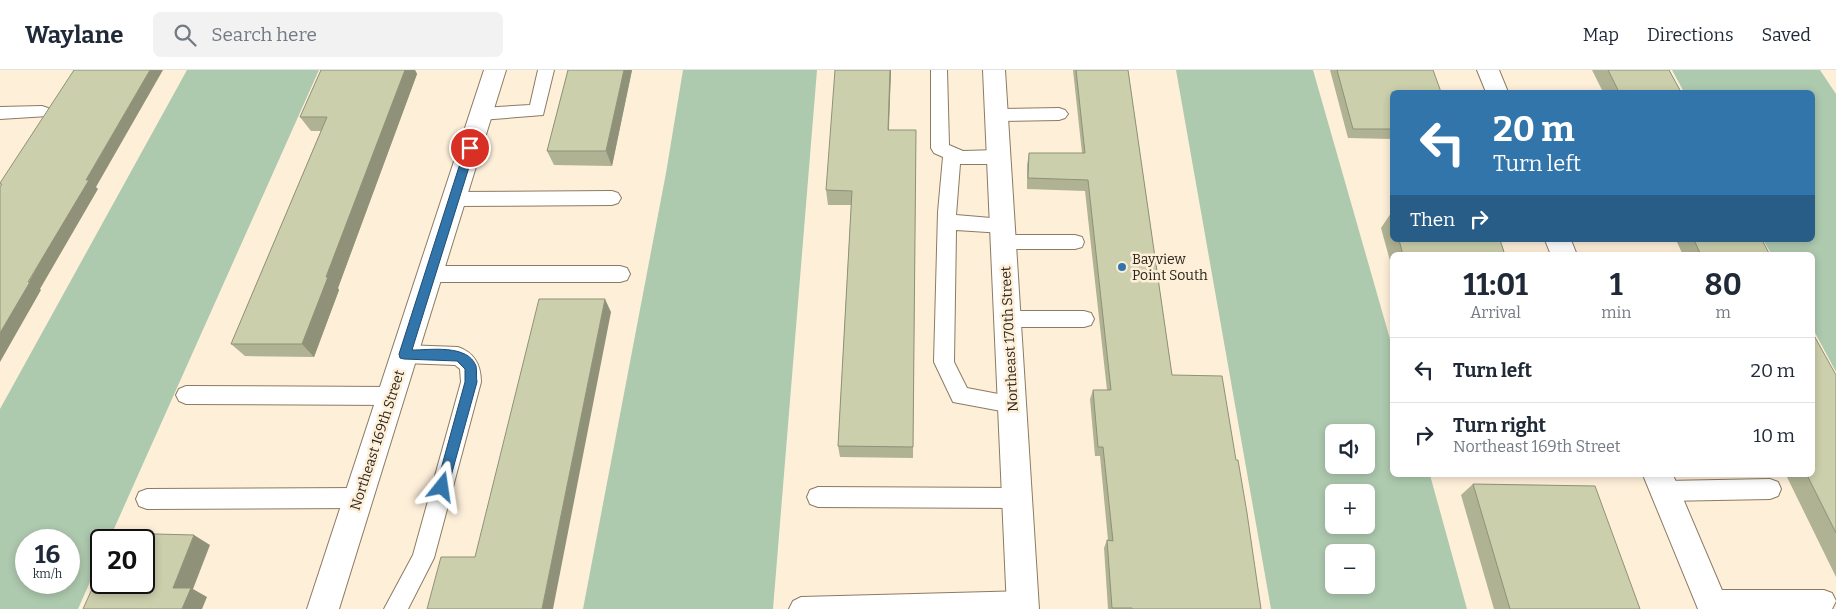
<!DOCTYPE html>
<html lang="en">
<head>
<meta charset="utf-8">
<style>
	:root { --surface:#fff; --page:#f2f2f3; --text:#1f2937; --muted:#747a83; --line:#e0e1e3 }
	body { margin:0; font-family:Bitter,serif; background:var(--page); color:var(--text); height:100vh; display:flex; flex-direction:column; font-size:19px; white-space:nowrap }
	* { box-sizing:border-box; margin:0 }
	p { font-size:16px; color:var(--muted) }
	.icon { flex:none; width:28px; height:28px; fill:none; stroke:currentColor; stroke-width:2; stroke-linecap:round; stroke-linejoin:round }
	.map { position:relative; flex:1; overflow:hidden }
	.drawer { position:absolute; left:1390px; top:182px; width:425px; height:225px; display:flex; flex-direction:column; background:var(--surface); border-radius:8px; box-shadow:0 2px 8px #0003 }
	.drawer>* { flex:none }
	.guide { position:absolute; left:1390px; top:20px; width:425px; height:152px; border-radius:8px; box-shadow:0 2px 8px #0003; background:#3275ab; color:#fff; overflow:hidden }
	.tools { position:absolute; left:1325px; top:354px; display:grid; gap:10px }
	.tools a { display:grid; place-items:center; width:50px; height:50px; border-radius:8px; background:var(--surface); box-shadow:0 2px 8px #0003; font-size:25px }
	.speed { position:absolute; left:15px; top:459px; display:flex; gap:10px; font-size:25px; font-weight:700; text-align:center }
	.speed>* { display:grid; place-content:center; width:65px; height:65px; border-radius:50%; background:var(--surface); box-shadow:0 2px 8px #0003; line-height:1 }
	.speed small { font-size:12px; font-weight:400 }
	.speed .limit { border:2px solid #111; border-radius:8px; background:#fff; color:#111 }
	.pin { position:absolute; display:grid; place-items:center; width:42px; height:42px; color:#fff; margin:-21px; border:2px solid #fff; border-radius:50%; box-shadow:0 1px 5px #0007 }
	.me { position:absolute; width:55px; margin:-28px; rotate:15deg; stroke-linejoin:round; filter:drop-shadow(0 0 4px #0008) }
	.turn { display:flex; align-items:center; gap:18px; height:105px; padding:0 20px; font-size:22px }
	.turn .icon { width:65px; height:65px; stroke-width:2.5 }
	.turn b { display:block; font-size:35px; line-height:42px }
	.then { display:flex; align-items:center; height:48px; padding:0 20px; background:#0003; gap:10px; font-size:19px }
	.eta { display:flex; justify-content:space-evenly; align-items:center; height:85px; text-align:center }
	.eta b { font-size:30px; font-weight:700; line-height:35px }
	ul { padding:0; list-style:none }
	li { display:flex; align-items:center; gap:15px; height:65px; padding:0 20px; border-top:1px solid var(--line) }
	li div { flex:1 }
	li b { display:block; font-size:19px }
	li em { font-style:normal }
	header { display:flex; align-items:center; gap:30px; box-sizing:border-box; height:70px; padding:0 25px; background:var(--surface); border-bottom:1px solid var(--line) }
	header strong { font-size:24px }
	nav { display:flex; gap:28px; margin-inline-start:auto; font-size:18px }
	.search { width:350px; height:45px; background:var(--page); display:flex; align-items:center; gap:12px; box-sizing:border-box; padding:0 18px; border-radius:8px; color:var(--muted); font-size:19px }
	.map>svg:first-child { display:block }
	.water { fill:#adc9ae; fill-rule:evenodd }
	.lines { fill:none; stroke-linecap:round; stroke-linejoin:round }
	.service-casing { stroke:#8b7b62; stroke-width:2 }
	.minor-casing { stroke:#8b7b62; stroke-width:2 }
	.service { fill:#fff; fill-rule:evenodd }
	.minor { fill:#fff; fill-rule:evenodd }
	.wall { fill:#afb293 }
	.shaded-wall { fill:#8f9178 }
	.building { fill:#cccfab; stroke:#8f9178 }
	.route { fill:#3275ab; stroke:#204c6f }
	.poi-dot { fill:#3275ab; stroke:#feefd9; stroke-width:2 }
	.labels { text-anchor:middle; stroke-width:5; stroke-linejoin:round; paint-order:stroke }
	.poi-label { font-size:14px; fill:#2d261c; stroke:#feefd9; text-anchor:start }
	.street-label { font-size:14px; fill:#2d261c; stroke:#feefd9 }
</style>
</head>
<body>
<header>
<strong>Waylane</strong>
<div class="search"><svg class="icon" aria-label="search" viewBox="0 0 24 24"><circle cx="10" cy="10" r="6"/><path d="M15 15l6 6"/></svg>Search here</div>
<nav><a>Map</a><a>Directions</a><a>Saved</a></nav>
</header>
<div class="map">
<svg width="1836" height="539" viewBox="0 0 1836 539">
	<rect width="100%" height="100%" fill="#feefd9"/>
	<path class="water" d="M 187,0 L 319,0 L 109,470 L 101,470 L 101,487 L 78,539 L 0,539 L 0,339 ZM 26,470 L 69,470 L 69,512 L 26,512 Z
		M 683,0 L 817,0 L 773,539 L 583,539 L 666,103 Z
		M 1176,0 L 1313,0 L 1392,276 L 1392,405 L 1430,405 L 1467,539 L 1271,539 ZM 1334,362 L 1366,362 L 1366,395 L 1334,395 ZM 1334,422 L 1366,422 L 1366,455 L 1334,455 ZM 1334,482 L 1366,482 L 1366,515 L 1334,515 Z
		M 1672,0 L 1820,0 L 1836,24 L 1836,302 L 1813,259 L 1812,185 L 1772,185 L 1763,170 L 1812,170 L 1812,22 L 1684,22 Z"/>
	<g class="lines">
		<defs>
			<path id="service" d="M 538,0 L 554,0 L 543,45 L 481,50 L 475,48 L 472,44 L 475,40 L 481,38 L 530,35 Z
				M 931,0 L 947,0 L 949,75 L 963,81 L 999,80 L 1005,82 L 1008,87 L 1005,92 L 999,94 L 960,94 L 956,145 L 1003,149 L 1010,151 L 1012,156 L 1010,161 L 1003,163 L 956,160 L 954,292 L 967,318 L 1019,328 L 1022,334 L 1019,340 L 1012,343 L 953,332 L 934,292 L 938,142 L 943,87 L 934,83 L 931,78 Z
				M 42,36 L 48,38 L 51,42 L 48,46 L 0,49 L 0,37 Z
				M 1059,38 L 1065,40 L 1068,44 L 1065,48 L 1059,50 L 997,51 L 991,49 L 988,45 L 991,41 L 997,39 Z
				M 612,121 L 618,123 L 621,128 L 618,133 L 612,135 L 454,136 L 448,134 L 445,129 L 448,124 L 454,122 Z
				M 1004,165 L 1075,165 L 1082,167 L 1084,172 L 1082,177 L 1075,179 L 1004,179 L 997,177 L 995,172 L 997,167 Z
				M 430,196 L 620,196 L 627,198 L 630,204 L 627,210 L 620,212 L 430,212 L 423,210 L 420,204 L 423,198 Z
				M 1008,241 L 1084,241 L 1091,243 L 1094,249 L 1091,255 L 1084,257 L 1008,257 L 1001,255 L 998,249 L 1001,243 Z
				M 404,275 L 458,277 C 475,283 481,295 481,312 L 434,488 L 408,539 L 384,539 L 413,485 L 461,312 L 460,299 L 455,295 L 404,293 L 397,290 L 394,284 L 397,278 Z
				M 186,316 L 391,317 L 398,320 L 401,326 L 398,332 L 391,335 L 186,334 L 179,331 L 176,325 L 179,319 Z
				M 1770,409 L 1778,412 L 1781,419 L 1778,426 L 1770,429 L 1665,431 L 1657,428 L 1654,421 L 1657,414 L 1665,411 Z
				M 818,417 L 1017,418 L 1025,421 L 1028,428 L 1025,435 L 1017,438 L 818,437 L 810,434 L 807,427 L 810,420 Z
				M 359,418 L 367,421 L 370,428 L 367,435 L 359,438 L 147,439 L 139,436 L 136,429 L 139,422 L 147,419 Z
				M 1710,520 L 1824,520 L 1832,523 L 1836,531 L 1832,539 L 1702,539 L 1698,531 L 1702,523 Z
				M 1023,521 L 1031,524 L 1035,532 L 1032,539 L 789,539 L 793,531 L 801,527 Z"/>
			<path id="minor" d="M 484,0 L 506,0 L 339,539 L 307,539 Z
				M 983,0 L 1005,0 L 1039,539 L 1007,539 Z
				M 1477,0 L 1499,0 L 1508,22 L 1486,22 Z
				M 1545,170 L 1571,170 L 1577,185 L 1551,185 Z
				M 1643,405 L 1673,405 L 1730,539 L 1698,539 Z"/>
		</defs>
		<use href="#service" class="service-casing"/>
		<use href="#minor" class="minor-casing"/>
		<use href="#service" class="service"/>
		<use href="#minor" class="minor"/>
	</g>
	<path class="wall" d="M 321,0 L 415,0 L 417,4 L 338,218 L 339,220 L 314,287 L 245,286 L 231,274 L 321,61 L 311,61 L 300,47 Z
		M 568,0 L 632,0 L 612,96 L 554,95 L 547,81 Z
		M 891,0 L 889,60 L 916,60 L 913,388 L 840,387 L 838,376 L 851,135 L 828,135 L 826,120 Z
		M 1073,0 L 1128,0 L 1172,305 L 1261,539 L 1108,539 L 1104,478 L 1107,470 L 1108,470 L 1100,386 L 1095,386 L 1090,329 L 1093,320 L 1107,320 L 1085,121 L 1027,119 L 1027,95 L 1029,83 L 1082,83 Z
		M 1330,0 L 1433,0 L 1392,22 L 1392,69 L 1348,68 Z
		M 1592,0 L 1669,0 L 1681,22 L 1603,22 Z
		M 1391,143 L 1392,143 L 1392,170 L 1500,170 L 1505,185 L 1392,185 L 1392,198 L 1381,158 Z
		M 1676,170 L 1762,170 L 1770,185 L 1683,185 Z
		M 1836,305 L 1836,507 L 1786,405 L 1812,405 Z
		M 1473,414 L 1640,539 L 1494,539 L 1461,425 Z"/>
	<path class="shaded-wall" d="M 150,0 L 163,0 L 96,117 L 98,119 L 40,219 L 41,220 L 0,292 L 0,263 L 86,110 Z
		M 405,0 L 415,0 L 417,4 L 338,218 L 339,220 L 314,287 L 302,274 L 326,207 Z
		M 624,0 L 632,0 L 612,96 L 606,81 Z
		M 890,0 L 891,0 L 888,74 L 888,60 Z
		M 605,229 L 611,242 L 553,539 L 542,539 Z
		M 194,465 L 210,475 L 193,519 L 207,527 L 202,539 L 182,539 L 173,518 Z"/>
	<path class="building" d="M 74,0 L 150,0 L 86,110 L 89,110 L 28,212 L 30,212 L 0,263 L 0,117 L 2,114 L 0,114 L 0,113 Z
		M 321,0 L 405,0 L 326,207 L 328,207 L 302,274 L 231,274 L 327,47 L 300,47 Z
		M 568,0 L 624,0 L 606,81 L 547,81 Z
		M 835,0 L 890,0 L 888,60 L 916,60 L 913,377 L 838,376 L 852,121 L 826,120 Z
		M 1076,0 L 1128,0 L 1172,305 L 1222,306 L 1236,390 L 1238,390 L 1247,443 L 1261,539 L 1132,539 L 1132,538 L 1112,538 L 1107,470 L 1113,471 L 1103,377 L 1098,377 L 1093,320 L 1111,320 L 1088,110 L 1028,108 L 1029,83 L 1085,83 Z
		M 1337,0 L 1433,0 L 1441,22 L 1392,22 L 1392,59 L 1353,59 Z
		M 1608,0 L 1669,0 L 1681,22 L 1619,22 Z
		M 1399,170 L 1500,170 L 1505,185 L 1403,185 Z
		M 1694,170 L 1762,170 L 1770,185 L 1701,185 Z
		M 539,229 L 605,229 L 542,539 L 427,539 L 441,487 L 475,487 Z
		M 1812,262 L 1836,305 L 1836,463 L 1807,405 L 1812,405 Z
		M 1473,414 L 1595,416 L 1640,539 L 1510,539 Z
		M 117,463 L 194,465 L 173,518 L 191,518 L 182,539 L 83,539 L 101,499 L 101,512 L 144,512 L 144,470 L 114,470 Z"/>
	<path class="route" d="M 470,74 L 475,78 L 412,280 C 430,280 468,274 476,296 C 477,301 476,307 477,312 L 448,417 L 446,421 L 442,423 L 438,421 L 436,417 L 465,312 L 465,299 L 457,291 L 404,289 L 400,288 L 399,284 L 465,78 Z"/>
	<circle class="poi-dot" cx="1122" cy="197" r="5"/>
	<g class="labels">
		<g class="poi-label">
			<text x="1132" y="194">Bayview<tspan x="1132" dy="16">Point South</tspan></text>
		</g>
		<g class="street-label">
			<text transform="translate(1009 269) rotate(-93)" y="5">Northeast 170th Street</text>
			<text transform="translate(377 370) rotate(-72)" y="5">Northeast 169th Street</text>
		</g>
	</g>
</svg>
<div class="tools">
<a><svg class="icon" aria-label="sound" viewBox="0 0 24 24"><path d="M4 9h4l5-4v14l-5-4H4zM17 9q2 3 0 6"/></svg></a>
<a>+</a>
<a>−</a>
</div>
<div class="speed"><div>16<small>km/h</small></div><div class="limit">20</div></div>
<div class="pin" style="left:470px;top:78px;background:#d93025"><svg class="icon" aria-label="arrive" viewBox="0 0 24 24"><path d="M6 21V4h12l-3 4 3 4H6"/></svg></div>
<svg class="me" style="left:442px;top:417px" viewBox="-20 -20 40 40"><path d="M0-17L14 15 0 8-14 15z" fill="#3275ab" stroke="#fff" stroke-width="4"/></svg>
<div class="guide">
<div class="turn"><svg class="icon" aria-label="left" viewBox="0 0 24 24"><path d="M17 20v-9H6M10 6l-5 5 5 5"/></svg><div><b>20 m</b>Turn left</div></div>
<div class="then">Then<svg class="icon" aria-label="right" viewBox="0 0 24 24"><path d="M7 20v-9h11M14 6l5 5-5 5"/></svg></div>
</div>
<section class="drawer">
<div class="eta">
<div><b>11:01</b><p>Arrival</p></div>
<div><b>1</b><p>min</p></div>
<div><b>80</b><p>m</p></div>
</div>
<ul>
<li><svg class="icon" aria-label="left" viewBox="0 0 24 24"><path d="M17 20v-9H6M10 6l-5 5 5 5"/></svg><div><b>Turn left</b></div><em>20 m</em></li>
<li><svg class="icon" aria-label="right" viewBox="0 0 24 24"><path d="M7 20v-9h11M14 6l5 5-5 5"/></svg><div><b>Turn right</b><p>Northeast 169th Street</p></div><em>10 m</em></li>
</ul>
</section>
</div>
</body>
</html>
